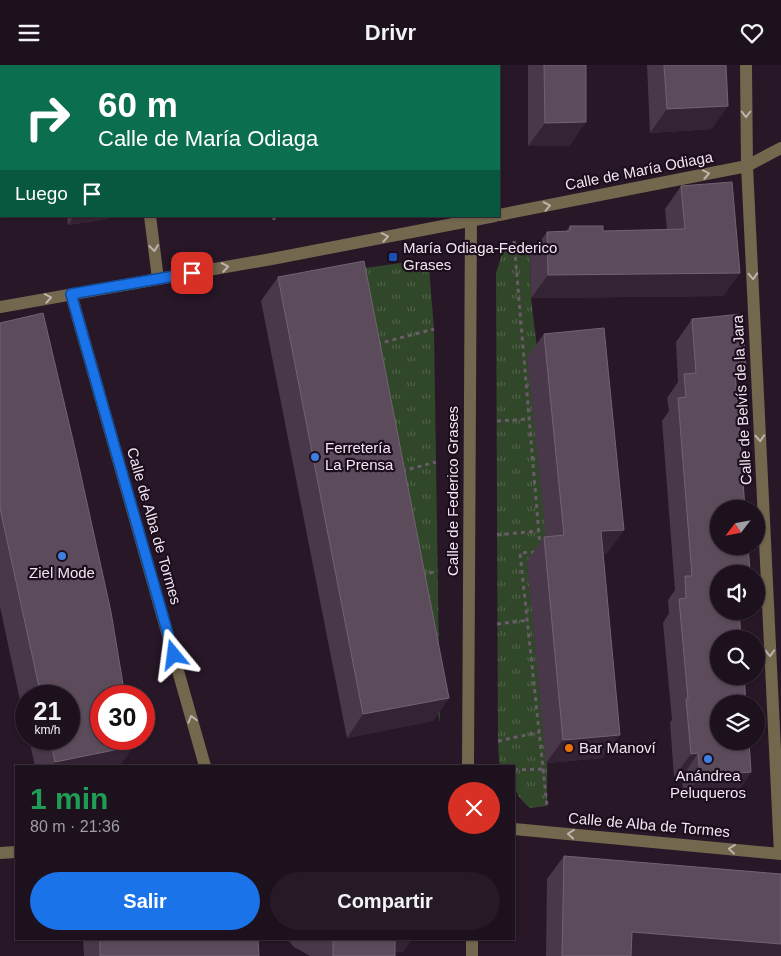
<!DOCTYPE html>
<html lang="es">
<head>
<meta charset="utf-8">
<style>
	:root { --surface:#1d111d; --page:#251a26; --text:#f1f3f6; --muted:#a09da4; --line:#3b313b; --accent:#1a73e8 }
	body { margin:0; font-family:Arial,sans-serif; background:var(--page); color:var(--text); height:100vh; display:flex; flex-direction:column; font-size:19px; white-space:nowrap }
	* { box-sizing:border-box; margin:0 }
	p { font-size:16px; color:var(--muted) }
	.icon { flex:none; width:28px; height:28px; fill:none; stroke:currentColor; stroke-width:2; stroke-linecap:round; stroke-linejoin:round }
	.map { position:relative; flex:1; overflow:hidden }
	.panel { position:absolute; left:15px; top:700px; width:500px; height:175px; display:flex; flex-direction:column; background:var(--surface); border-radius:0px; box-shadow:0 1px 4px #0004,0 0 0 1px var(--line) }
	.panel>* { flex:none }
	.hud { position:absolute; left:0px; top:0px; width:500px; height:152px; box-shadow:0 1px 4px #0004,0 0 0 1px var(--line); background:#0b6e4f; color:#fff; overflow:hidden }
	.needle { width:32px; rotate:238deg }
	.buttons { position:absolute; left:710px; top:435px; display:grid; gap:10px }
	.buttons a { display:grid; place-items:center; width:55px; height:55px; border-radius:50%; background:var(--surface); box-shadow:0 1px 4px #0004,0 0 0 1px var(--line); font-size:25px }
	.speed { position:absolute; left:15px; top:620px; display:flex; gap:10px; font-size:25px; font-weight:700; text-align:center }
	.speed>* { display:grid; place-content:center; width:65px; height:65px; border-radius:50%; background:var(--surface); box-shadow:0 1px 4px #0004,0 0 0 1px var(--line); line-height:1 }
	.speed small { font-size:12px; font-weight:400 }
	.speed .limit { border:8px solid #d22; background:#fff; color:#111 }
	.pin { position:absolute; display:grid; place-items:center; width:42px; height:42px; color:#fff; margin:-21px; border-radius:10px; box-shadow:0 2px 8px #0006 }
	.me { position:absolute; width:55px; margin:-28px; rotate:344deg; stroke-linejoin:round; filter:drop-shadow(0 0 4px #0008) }
	.turn { display:flex; align-items:center; gap:18px; height:105px; padding:0 15px; font-size:22px }
	.turn .icon { width:65px; height:65px; stroke-width:2.5 }
	.turn b { display:block; font-size:35px; line-height:42px }
	.then { display:flex; align-items:center; height:48px; padding:0 15px; background:#0003; gap:10px; font-size:19px }
	.round { display:grid; place-items:center; flex:none; width:52px; height:52px; border-radius:26px; background:var(--page) }
	.summary { display:flex; align-items:center; justify-content:space-between; height:85px; padding:0 15px }
	h1 { font-size:30px; font-weight:700; line-height:38px; color:#1e9e55 }
	.button { display:flex; gap:10px; margin-top:auto; padding:10px 15px }
	.button a { flex:1; height:58px; border-radius:30px; background:var(--accent); color:#fff; font-size:20px; font-weight:700; line-height:58px; text-align:center }
	.button a+a { background:var(--page); color:var(--text) }
	header { display:flex; justify-content:space-between; align-items:center; height:65px; padding:0 15px; background:var(--surface); font-size:22px; font-weight:700 }
	.map>svg:first-child { display:block }
	.park { fill:url(#park-tufts) }
	.lines { fill:none; stroke-linecap:round; stroke-linejoin:round }
	.path { stroke:#695b69; stroke-width:3; stroke-dasharray:4 4; stroke-linecap:butt }
	.street { stroke:#73674d; stroke-width:12 }
	.wall { fill:#493849 }
	.shaded-wall { fill:#342334 }
	.building { fill:#5b4b5b; stroke:#726372 }
	.oneway { stroke:#bfb3af }
	.route-casing { stroke:#114b97; stroke-width:12 }
	.route { stroke:#1a73e8; stroke-width:9 }
	.transit-dot { fill:#1a4fb4; stroke:#1d0e1e; stroke-width:2 }
	.shop-dot { fill:#3f7fe0; stroke:#1d0e1e; stroke-width:2 }
	.food-dot { fill:#e8710a; stroke:#1d0e1e; stroke-width:2 }
	.labels { text-anchor:middle; stroke-width:4.5; stroke-linejoin:round; paint-order:stroke }
	.street-label { font-size:15px; fill:#f1e6f1; stroke:#1d0e1e }
	.poi-label { font-size:15px; fill:#f1e6f1; stroke:#1d0e1e; text-anchor:start }
</style>
</head>
<body>
<header><svg class="icon" aria-label="menu" viewBox="0 0 24 24"><path d="M4 6h16M4 12h16M4 18h16"/></svg>Drivr<svg class="icon" aria-label="heart" viewBox="0 0 24 24"><path d="M12 20l-8-8c-3-5 5-10 8-4 3-6 11-1 8 4z"/></svg></header>
<div class="map">
<svg width="781" height="891" viewBox="0 0 781 891">
	<defs>
		<pattern id="park-tufts" width="24" height="20" patternUnits="userSpaceOnUse" patternTransform="scale(1.25)"><rect width="24" height="20" fill="#314729"/><path d="M3 7l-1-3M5 7V3M7 7l1-3M15 17l-1-3M17 17v-4M19 17l1-3" fill="none" stroke="#4f6248"/></pattern>
	</defs>
	<rect width="100%" height="100%" fill="#271727"/>
	<path class="park" d="M 514,176 L 530,190 L 531,233 L 538,291 L 548,494 L 547,741 L 530,743 C 513,728 514,723 514,701 L 501,701 L 499,697 L 498,676 L 496,208 L 502,189 Z
		M 415,196 L 429,203 L 434,264 L 440,658 L 351,205 Z"/>
	<g class="lines">
		<path class="path" d="M 262,0 L 262,1
			M 274,151 L 274,157
			M 514,176 L 540,481
			M 377,279 L 434,264
			M 497,356 L 529,354
			M 402,406 L 436,397
			M 497,470 L 539,466
			M 535,487 L 520,488 L 547,741
			M 422,510 L 438,506
			M 497,559 L 528,555
			M 498,676 L 540,667
			M 514,705 L 543,704"/>
		<path class="street" d="M 133,0 L 133,1
			M 470,0 L 470,1
			M 746,0 L 747,101 L 780,789
			M 499,150 L 747,101 L 781,83
			M 150,151 L 158,214
			M 71,229 L 205,701
			M 0,242 L 277,193 L 495,151
			M 468,701 L 471,151
			M 514,764 L 781,789
			M 0,788 L 16,787
			M 472,874 L 472,891"/>
	</g>
	<path class="wall" d="M 47,0 L 108,0 L 108,1 L 47,1 Z
		M 186,0 L 247,0 L 248,1 L 186,1 Z
		M 286,0 L 411,0 L 411,1 L 286,1 Z
		M 528,0 L 586,0 L 570,81 L 528,81 Z
		M 647,0 L 726,0 L 712,64 L 650,68 Z
		M 681,121 L 740,208 L 723,231 L 531,233 L 530,190 L 547,167 L 566,166 L 570,161 L 603,166 L 667,165 L 665,144 Z
		M 67,151 L 110,151 L 108,154 L 68,160 Z
		M 278,212 L 449,633 L 433,656 L 347,673 L 261,236 Z
		M 692,254 L 736,319 L 719,509 L 751,707 L 735,731 L 683,734 L 682,712 L 674,712 L 670,657 L 672,655 L 663,558 L 669,548 L 668,535 L 675,525 L 662,356 L 669,346 L 667,333 L 678,317 L 676,277 Z
		M 0,258 L 120,701 L 35,701 L 29,674 L 69,674 L 69,631 L 26,631 L 26,663 L 0,542 Z
		M 544,269 L 624,465 L 607,488 L 603,489 L 603,693 L 546,698 L 527,496 L 544,472 L 546,472 L 527,292 Z
		M 564,791 L 781,891 L 546,891 L 547,814 Z
		M 83,874 L 258,874 L 259,891 L 84,891 Z
		M 287,874 L 412,874 L 403,887 L 395,887 L 395,891 L 310,891 L 294,882 Z"/>
	<path class="shaded-wall" d="M 728,41 L 712,64 L 650,68 L 667,44 Z
		M 586,57 L 570,81 L 528,81 L 545,58 Z
		M 74,151 L 110,151 L 108,154 L 68,160 Z
		M 740,208 L 723,231 L 531,233 L 548,210 Z
		M 746,304 L 730,327 L 735,305 Z
		M 624,465 L 607,488 L 584,490 L 601,466 Z
		M 736,506 L 750,506 L 748,509 L 734,509 Z
		M 449,633 L 433,656 L 347,673 L 363,649 Z
		M 620,670 L 603,693 L 546,698 L 563,675 Z
		M 134,681 L 120,701 L 53,701 L 55,697 Z
		M 698,688 L 682,712 L 674,712 L 691,689 Z
		M 751,707 L 735,731 L 683,734 L 700,711 Z
		M 632,867 L 781,879 L 781,891 L 626,891 Z
		M 388,874 L 412,874 L 403,887 L 379,886 Z"/>
	<path class="building" d="M 67,0 L 108,0 L 108,1 L 67,1 Z
		M 205,0 L 247,0 L 248,1 L 205,1 Z
		M 303,0 L 411,0 L 411,1 L 303,1 Z
		M 544,0 L 586,0 L 586,57 L 545,58 Z
		M 664,0 L 726,0 L 728,41 L 667,44 Z
		M 732,117 L 740,208 L 548,210 L 547,167 L 570,166 L 570,161 L 603,161 L 603,166 L 685,164 L 681,121 Z
		M 364,196 L 449,633 L 363,649 L 278,212 Z
		M 43,248 L 76,388 L 111,547 L 125,631 L 101,631 L 101,674 L 133,674 L 134,681 L 55,697 L 50,674 L 69,674 L 69,631 L 41,631 L 0,443 L 0,258 Z
		M 742,249 L 746,304 L 735,305 L 745,444 L 719,444 L 719,481 L 748,481 L 750,506 L 736,506 L 736,509 L 719,509 L 719,546 L 739,546 L 741,574 L 719,574 L 719,611 L 744,611 L 746,639 L 719,639 L 719,676 L 749,676 L 751,707 L 700,711 L 698,688 L 691,689 L 686,634 L 688,634 L 679,534 L 686,533 L 685,511 L 692,511 L 678,333 L 686,332 L 684,309 L 696,308 L 692,254 Z
		M 604,263 L 624,465 L 601,466 L 620,670 L 563,675 L 544,472 L 564,470 L 544,269 Z
		M 564,791 L 781,809 L 781,879 L 632,867 L 631,891 L 562,891 Z
		M 100,874 L 258,874 L 259,891 L 100,891 Z
		M 333,874 L 395,874 L 395,891 L 333,891 Z"/>
	<defs><path id="oneway-chevron" d="M-2-3.5L2.5 0L-2 3.5" fill="none" stroke-width="1.6" stroke-linecap="round" stroke-linejoin="round" transform="scale(1.25)"/></defs>
	<g class="oneway">
		<use href="#oneway-chevron" transform="translate(746 49) rotate(90)"/>
		<use href="#oneway-chevron" transform="translate(706 109) rotate(-11)"/>
		<use href="#oneway-chevron" transform="translate(547 141) rotate(-12)"/>
		<use href="#oneway-chevron" transform="translate(385 172) rotate(-11)"/>
		<use href="#oneway-chevron" transform="translate(154 183) rotate(83)"/>
		<use href="#oneway-chevron" transform="translate(225 202) rotate(-10)"/>
		<use href="#oneway-chevron" transform="translate(753 211) rotate(87)"/>
		<use href="#oneway-chevron" transform="translate(48 233) rotate(-10)"/>
		<use href="#oneway-chevron" transform="translate(760 373) rotate(87)"/>
		<use href="#oneway-chevron" transform="translate(770 588) rotate(87)"/>
		<use href="#oneway-chevron" transform="translate(192 654) rotate(-106)"/>
		<use href="#oneway-chevron" transform="translate(571 769) rotate(-175)"/>
		<use href="#oneway-chevron" transform="translate(732 784) rotate(-174)"/>
	</g>
	<g class="lines">
		<defs>
			<path id="route" d="M 174,590 L 71,229 L 192,208"/>
		</defs>
		<use href="#route" class="route-casing"/>
		<use href="#route" class="route"/>
	</g>
	<rect class="transit-dot" x="388" y="187" width="10" height="10" rx="2.5"/>
	<g class="shop-dot">
		<circle cx="315" cy="392" r="5"/>
		<circle cx="62" cy="491" r="5"/>
		<circle cx="708" cy="694" r="5"/>
	</g>
	<circle class="food-dot" cx="569" cy="683" r="5"/>
	<g class="labels">
		<g class="street-label">
			<text transform="translate(639 106) rotate(-11)" y="5">Calle de María Odiaga</text>
			<text transform="translate(742 335) rotate(-93)" y="5">Calle de Belvís de la Jara</text>
			<text transform="translate(453 426) rotate(-90)" y="5">Calle de Federico Grases</text>
			<text transform="translate(154 461) rotate(74)" y="5">Calle de Alba de Tormes</text>
			<text transform="translate(649 760) rotate(5)" y="5">Calle de Alba de Tormes</text>
		</g>
		<g class="poi-label">
			<text x="403" y="188">María Odiaga-Federico<tspan x="403" dy="17">Grases</tspan></text>
			<text x="325" y="388">Ferretería<tspan x="325" dy="17">La Prensa</tspan></text>
			<text x="62" y="513" text-anchor="middle">Ziel Mode</text>
			<text x="579" y="688">Bar Manoví</text>
			<text x="708" y="716" text-anchor="middle">Anándrea<tspan x="708" dy="17">Peluqueros</tspan></text>
		</g>
	</g>
</svg>
<div class="buttons">
<a><svg class="needle" viewBox="-14 -14 28 28"><path d="M0-13l5 13h-10z" fill="#e53935"/><path d="M0 13l5-13h-10z" fill="#a09da4"/></svg></a>
<a><svg class="icon" aria-label="sound" viewBox="0 0 24 24"><path d="M4 9h4l5-4v14l-5-4H4zM17 9q2 3 0 6"/></svg></a>
<a><svg class="icon" aria-label="search" viewBox="0 0 24 24"><circle cx="10" cy="10" r="6"/><path d="M15 15l6 6"/></svg></a>
<a><svg class="icon" aria-label="layers" viewBox="0 0 24 24"><path d="M12 4l9 5-9 5-9-5zM3 14l9 5 9-5"/></svg></a>
</div>
<div class="speed"><div>21<small>km/h</small></div><div class="limit">30</div></div>
<div class="pin" style="left:192px;top:208px;background:#d93025"><svg class="icon" aria-label="arrive" viewBox="0 0 24 24"><path d="M6 21V4h12l-3 4 3 4H6"/></svg></div>
<svg class="me" style="left:174px;top:590px" viewBox="-20 -20 40 40"><path d="M0-17L14 15 0 8-14 15z" fill="#1a73e8" stroke="#fff" stroke-width="4"/></svg>
<div class="hud">
<div class="turn"><svg class="icon" aria-label="right" viewBox="0 0 24 24"><path d="M7 20v-9h11M14 6l5 5-5 5"/></svg><div><b>60 m</b>Calle de María Odiaga</div></div>
<div class="then">Luego<svg class="icon" aria-label="arrive" viewBox="0 0 24 24"><path d="M6 21V4h12l-3 4 3 4H6"/></svg></div>
</div>
<section class="panel">
<div class="summary"><div><h1>1 min</h1><p>80 m · 21:36</p></div><a class="round" style="background:#d93025;color:#fff"><svg class="icon" aria-label="close" viewBox="0 0 24 24"><path d="M6 6l12 12M18 6L6 18"/></svg></a></div>
<div class="button"><a>Salir</a><a>Compartir</a></div>
</section>
</div>
</body>
</html>
